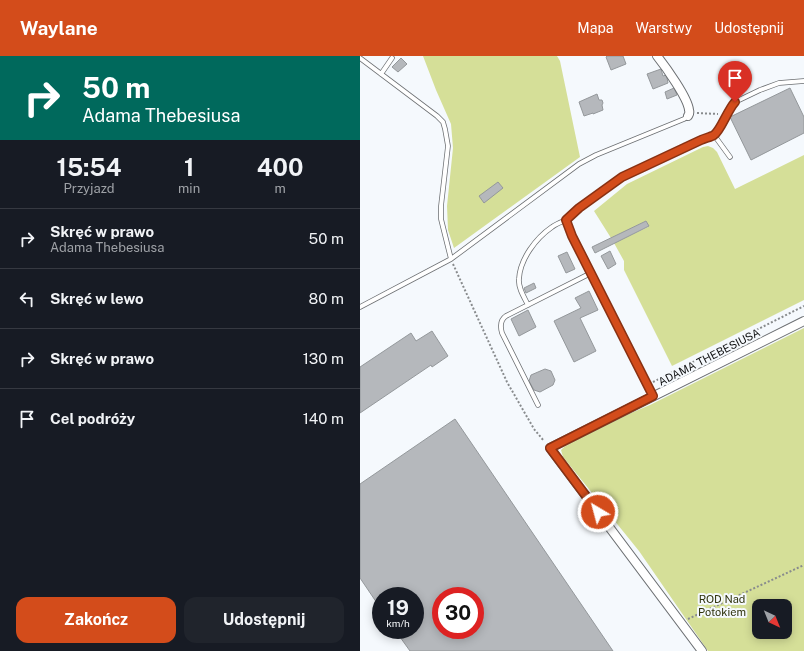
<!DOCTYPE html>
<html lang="pl">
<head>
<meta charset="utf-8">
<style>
	:root { --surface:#171b24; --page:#20242c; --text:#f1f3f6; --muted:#9ea1a6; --line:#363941; --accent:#d34c1b }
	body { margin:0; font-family:"Public Sans",sans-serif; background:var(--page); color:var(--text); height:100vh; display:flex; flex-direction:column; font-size:15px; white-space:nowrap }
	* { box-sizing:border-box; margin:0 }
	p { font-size:13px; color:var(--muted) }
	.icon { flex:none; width:22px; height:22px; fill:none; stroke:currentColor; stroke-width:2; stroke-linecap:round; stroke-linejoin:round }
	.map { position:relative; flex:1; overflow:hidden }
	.panel { display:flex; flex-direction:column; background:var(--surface); width:360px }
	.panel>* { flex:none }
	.banner { background:#00695c; color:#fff; overflow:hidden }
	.needle { width:26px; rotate:137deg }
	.buttons { position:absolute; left:392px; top:543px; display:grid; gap:8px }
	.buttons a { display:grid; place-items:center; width:40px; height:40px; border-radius:8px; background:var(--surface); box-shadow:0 2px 10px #0003; font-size:20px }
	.speed { position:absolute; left:12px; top:531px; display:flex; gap:8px; font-size:20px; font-weight:700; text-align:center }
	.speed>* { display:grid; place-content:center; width:52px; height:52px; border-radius:50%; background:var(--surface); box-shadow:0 2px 10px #0003; line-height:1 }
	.speed small { font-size:10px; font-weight:400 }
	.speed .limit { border:6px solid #d22; background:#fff; color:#111 }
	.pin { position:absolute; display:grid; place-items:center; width:34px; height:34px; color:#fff; margin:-41px -17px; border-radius:50% 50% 50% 0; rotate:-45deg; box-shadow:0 0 4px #0007 }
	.pin .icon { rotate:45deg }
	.me { position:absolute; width:44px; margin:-22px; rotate:323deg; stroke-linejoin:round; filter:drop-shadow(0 0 3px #0008) }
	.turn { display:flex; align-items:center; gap:14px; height:84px; padding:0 16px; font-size:18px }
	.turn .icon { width:52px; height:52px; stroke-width:2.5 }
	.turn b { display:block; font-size:28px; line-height:34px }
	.eta { display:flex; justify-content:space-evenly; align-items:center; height:68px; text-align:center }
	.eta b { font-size:24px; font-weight:700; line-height:28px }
	.action { display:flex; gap:8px; margin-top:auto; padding:8px 16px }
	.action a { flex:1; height:46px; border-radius:12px; background:var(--accent); color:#fff; font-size:16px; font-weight:700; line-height:46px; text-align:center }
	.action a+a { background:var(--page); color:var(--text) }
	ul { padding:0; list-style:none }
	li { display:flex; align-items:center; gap:12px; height:60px; padding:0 16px; border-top:1px solid var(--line) }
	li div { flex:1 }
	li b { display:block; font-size:15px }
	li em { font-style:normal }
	header { display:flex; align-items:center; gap:24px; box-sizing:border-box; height:56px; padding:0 20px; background:var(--accent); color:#fff }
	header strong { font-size:19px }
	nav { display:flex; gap:22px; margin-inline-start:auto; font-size:14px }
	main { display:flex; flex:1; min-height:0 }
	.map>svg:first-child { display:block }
	.green { fill:#d5df98; fill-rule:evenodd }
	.building { fill:#b5b8bc; stroke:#94989b; fill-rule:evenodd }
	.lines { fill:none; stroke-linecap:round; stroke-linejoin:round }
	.lane-casing { stroke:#6c6f72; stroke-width:5.5 }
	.street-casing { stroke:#6c6f72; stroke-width:10 }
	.path { stroke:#888b8d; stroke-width:2; stroke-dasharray:2 2; stroke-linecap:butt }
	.lane { stroke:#fff; stroke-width:4 }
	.street { stroke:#fff; stroke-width:8 }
	.route-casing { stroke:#893112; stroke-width:10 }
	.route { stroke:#d34c1b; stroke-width:7 }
	.labels { text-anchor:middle; stroke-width:4; stroke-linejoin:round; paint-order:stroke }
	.street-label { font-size:11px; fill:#111213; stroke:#f5f9fd }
	.park-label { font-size:11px; fill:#2f330c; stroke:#f5f9fd }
</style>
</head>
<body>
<header>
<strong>Waylane</strong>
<nav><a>Mapa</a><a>Warstwy</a><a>Udostępnij</a></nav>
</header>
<main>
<section class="panel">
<div class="banner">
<div class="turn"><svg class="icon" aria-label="right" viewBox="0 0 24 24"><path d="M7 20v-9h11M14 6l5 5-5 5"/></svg><div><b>50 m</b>Adama Thebesiusa</div></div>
</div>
<div class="eta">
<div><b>15:54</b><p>Przyjazd</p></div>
<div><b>1</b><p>min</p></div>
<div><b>400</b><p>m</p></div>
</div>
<ul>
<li><svg class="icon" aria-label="right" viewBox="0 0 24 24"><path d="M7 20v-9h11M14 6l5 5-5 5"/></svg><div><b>Skręć w prawo</b><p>Adama Thebesiusa</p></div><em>50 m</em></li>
<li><svg class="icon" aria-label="left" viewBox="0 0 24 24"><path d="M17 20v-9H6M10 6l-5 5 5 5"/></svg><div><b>Skręć w lewo</b></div><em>80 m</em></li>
<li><svg class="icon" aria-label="right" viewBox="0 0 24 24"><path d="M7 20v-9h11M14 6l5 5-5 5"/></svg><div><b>Skręć w prawo</b></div><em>130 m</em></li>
<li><svg class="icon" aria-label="arrive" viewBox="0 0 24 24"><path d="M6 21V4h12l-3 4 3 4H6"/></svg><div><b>Cel podróży</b></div><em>140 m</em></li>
</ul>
<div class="action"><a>Zakończ</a><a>Udostępnij</a></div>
</section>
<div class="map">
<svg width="444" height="595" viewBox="0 0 444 595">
	<rect width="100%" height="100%" fill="#f5f9fd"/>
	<path class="green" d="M 63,0 L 197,0 L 200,5 L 220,101 L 94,192 L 88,174 L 87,150 L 93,92 L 91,68 L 76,34 Z
		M 348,90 L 353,92 L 357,96 L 375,133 L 444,99 L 444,244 L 312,310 L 264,214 L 264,205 L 254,187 L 288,171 L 286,165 L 251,182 L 234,155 L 267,128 L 343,91 Z
		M 444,272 L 444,595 L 348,595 L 279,495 L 203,401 L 201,394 L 204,391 L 240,370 L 290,349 ZM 399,550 L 425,550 L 425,576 L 399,576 Z"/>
	<path class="building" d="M 247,0 L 263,0 L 266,8 L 251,14 L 246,1 Z
		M 41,2 L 47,8 L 38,16 L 32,11 Z
		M 301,13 L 303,20 L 306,19 L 307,22 L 308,27 L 293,33 L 287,18 Z
		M 314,32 L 317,39 L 307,43 L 305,36 Z
		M 430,32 L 444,61 L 444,77 L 391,104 L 370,61 Z
		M 237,38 L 239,44 L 242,44 L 243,47 L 242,49 L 243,54 L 233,58 L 233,57 L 224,60 L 219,46 Z
		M 138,126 L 143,132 L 124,147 L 119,140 Z
		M 286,165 L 289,170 L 235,197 L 232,191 Z
		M 250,195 L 256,208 L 248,213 L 241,200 Z
		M 207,196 L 215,213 L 206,217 L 198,200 Z
		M 174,227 L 176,232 L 166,237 L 164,232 Z
		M 229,235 L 238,254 L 220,262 L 236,295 L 214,306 L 194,265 L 221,252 L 215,242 Z
		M 168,254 L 176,271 L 159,280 L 151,263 Z
		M 72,275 L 88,300 L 72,311 L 71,309 L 0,357 L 0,311 L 51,277 L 56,285 Z
		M 185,313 L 191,315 L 195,324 L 193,329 L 180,336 L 174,334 L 169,325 L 171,319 Z
		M 95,363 L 253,595 L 50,595 L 35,574 L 55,574 L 55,540 L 21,540 L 21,553 L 0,522 L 0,428 ZM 81,540 L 115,540 L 115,574 L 81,574 Z"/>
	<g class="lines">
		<defs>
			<path id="lane" d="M 0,2 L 77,60 L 83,66 L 85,73 L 88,90 L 81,150 L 81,163 L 91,203
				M 21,18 L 32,2
				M 354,79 L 370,101
				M 168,249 C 164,241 158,232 159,223 C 160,203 176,182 192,171 C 196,168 201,166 206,164
				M 0,251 L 91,203 L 219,108 L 236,99 L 324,63 L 328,60
				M 293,340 L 212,180 L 206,164 L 228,146 L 262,121 L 341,84 L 354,79 L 360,71 L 366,57 L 375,46 L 400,34 L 419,27 L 444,25
				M 178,349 L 142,277 C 140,270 140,264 146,260 L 231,217"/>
			<path id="street" d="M 297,0 C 305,10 328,42 329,54 C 330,57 329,58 328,60
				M 342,595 L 190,392 L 444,265"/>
		</defs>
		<use href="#lane" class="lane-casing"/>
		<use href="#street" class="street-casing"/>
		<path class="path" d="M 337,57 L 358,58
			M 93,208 L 147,326 L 174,373 L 184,385
			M 293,326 L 444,250
			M 328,563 L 444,509"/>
		<use href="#lane" class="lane"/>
		<use href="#street" class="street"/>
	</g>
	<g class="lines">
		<defs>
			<path id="route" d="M 238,456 L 190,392 L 293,340 L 212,180 L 206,164 L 219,152 L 262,121 L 341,84 C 345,82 351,81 354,79 C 361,74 367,55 375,46"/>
		</defs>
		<use href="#route" class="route-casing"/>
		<use href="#route" class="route"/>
	</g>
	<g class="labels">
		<g class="street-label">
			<text transform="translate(349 301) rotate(-27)" y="4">ADAMA THEBESIUSA</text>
		</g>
		<g class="park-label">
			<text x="362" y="547">ROD Nad<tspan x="362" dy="13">Potokiem</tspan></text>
		</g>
	</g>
</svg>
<div class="buttons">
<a><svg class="needle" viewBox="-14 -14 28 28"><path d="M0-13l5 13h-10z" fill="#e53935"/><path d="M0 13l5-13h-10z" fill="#9ea1a6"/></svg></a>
</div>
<div class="speed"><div>19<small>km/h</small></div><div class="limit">30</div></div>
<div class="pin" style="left:375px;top:46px;background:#d93025"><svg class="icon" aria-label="arrive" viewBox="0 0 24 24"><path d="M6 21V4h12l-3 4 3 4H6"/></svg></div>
<svg class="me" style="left:238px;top:456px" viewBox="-20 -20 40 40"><circle r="17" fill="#d34c1b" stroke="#fff" stroke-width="3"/><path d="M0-11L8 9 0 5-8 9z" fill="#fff"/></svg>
</div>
</main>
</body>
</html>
